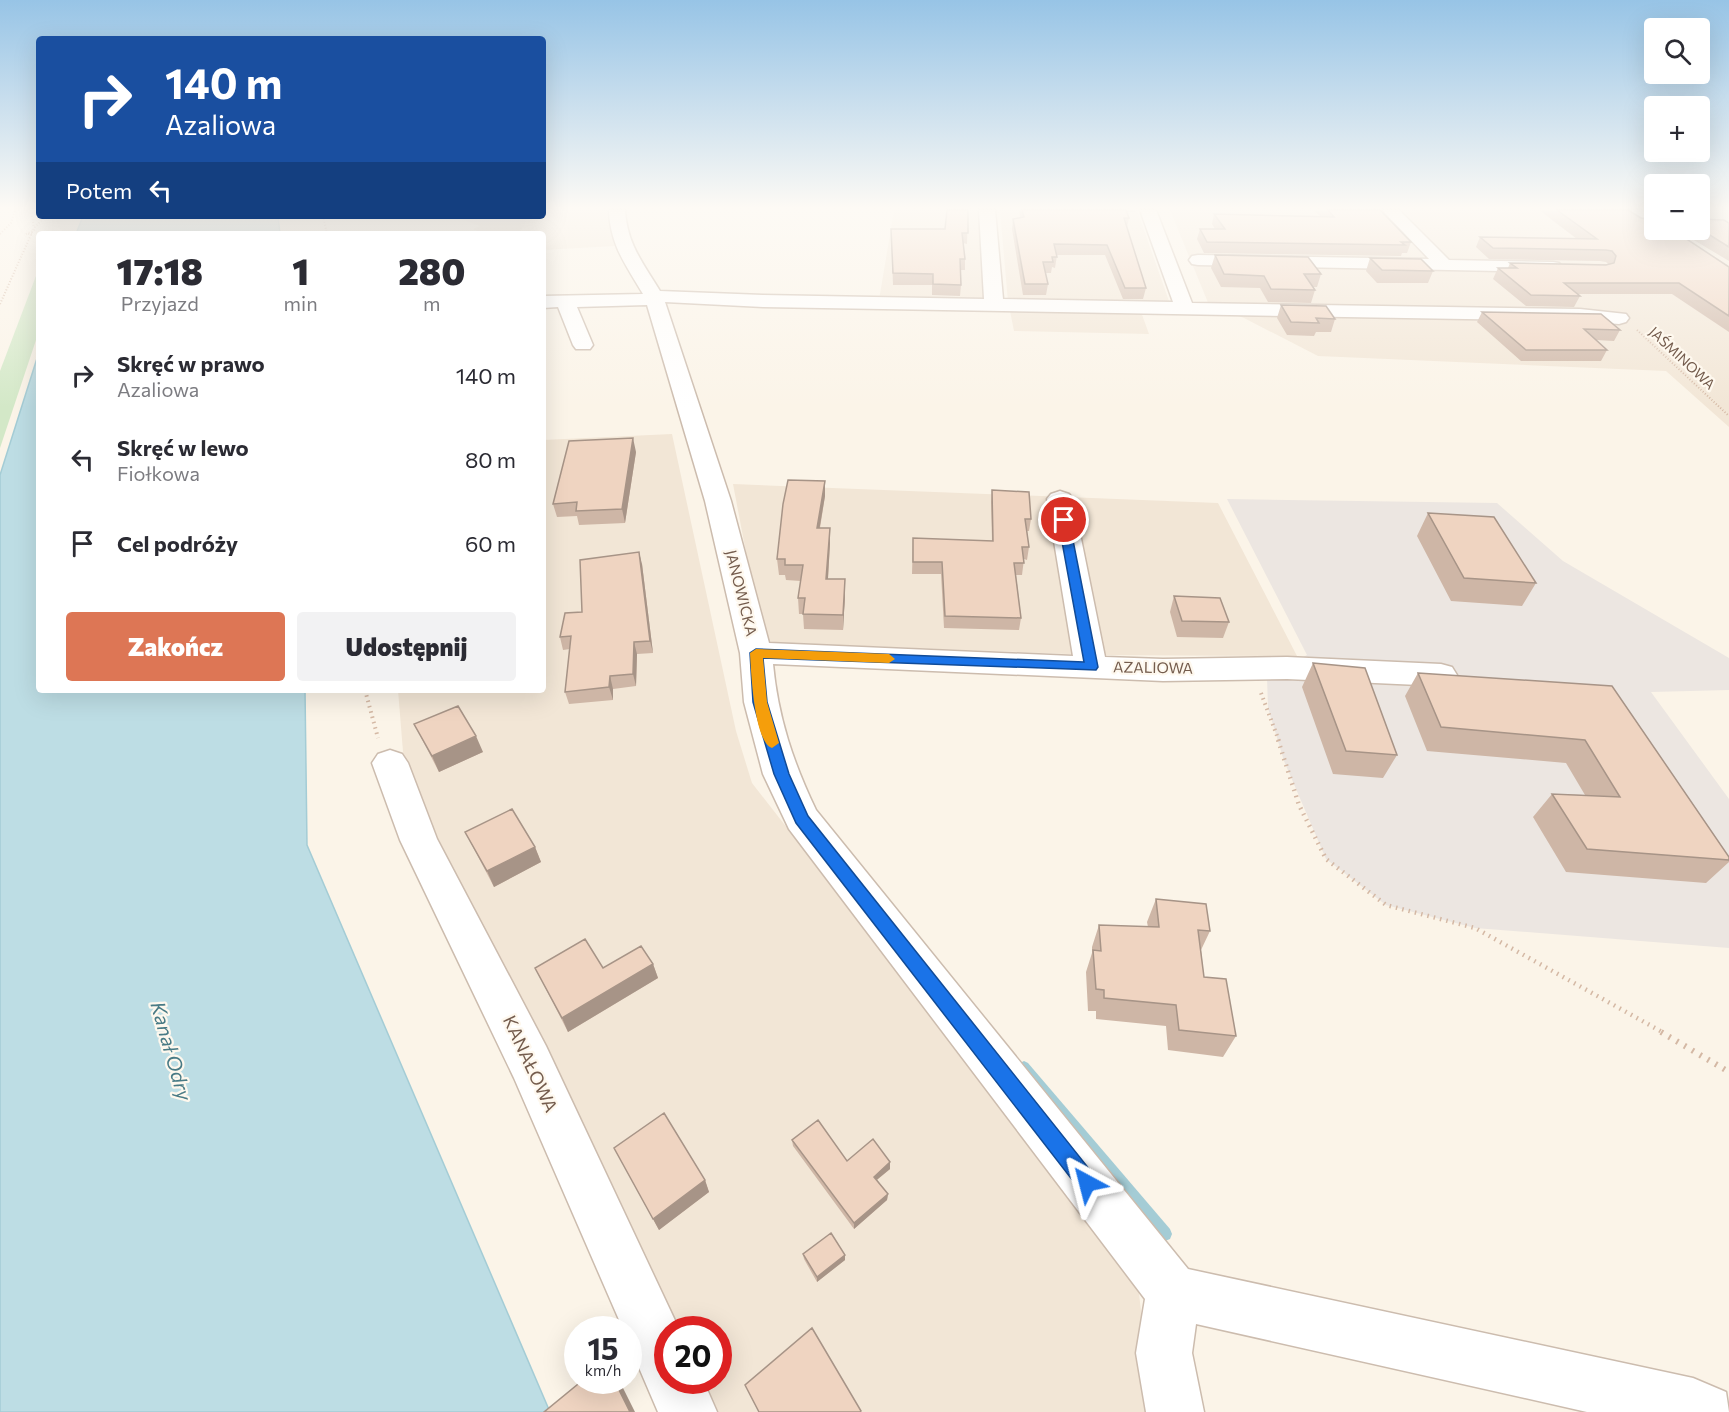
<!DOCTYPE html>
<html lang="pl">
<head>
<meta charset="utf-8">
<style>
	:root { --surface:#fff; --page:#f2f2f3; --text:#2b2b33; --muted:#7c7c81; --accent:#dd7655 }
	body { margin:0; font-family:Commissioner,sans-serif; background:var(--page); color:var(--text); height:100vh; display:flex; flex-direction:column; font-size:22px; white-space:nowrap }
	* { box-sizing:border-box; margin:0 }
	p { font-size:20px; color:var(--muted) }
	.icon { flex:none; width:33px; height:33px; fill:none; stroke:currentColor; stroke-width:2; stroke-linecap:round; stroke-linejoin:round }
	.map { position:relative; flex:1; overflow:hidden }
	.sheet { position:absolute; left:36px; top:231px; width:510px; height:462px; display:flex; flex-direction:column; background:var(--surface); border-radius:6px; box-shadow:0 6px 24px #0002 }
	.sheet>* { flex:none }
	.hud { position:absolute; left:36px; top:36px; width:510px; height:183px; border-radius:6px; box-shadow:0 6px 24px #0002; background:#1a4fa0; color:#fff; overflow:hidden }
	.tools { position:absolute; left:1644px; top:18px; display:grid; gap:12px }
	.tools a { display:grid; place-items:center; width:66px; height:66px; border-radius:6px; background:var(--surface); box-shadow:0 6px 24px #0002; font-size:30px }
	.speed { position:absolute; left:564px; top:1316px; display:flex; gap:12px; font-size:30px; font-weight:700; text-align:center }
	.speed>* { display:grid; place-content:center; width:78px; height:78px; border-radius:50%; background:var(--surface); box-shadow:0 6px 24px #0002; line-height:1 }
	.speed small { font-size:15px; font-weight:400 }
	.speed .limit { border:9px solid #d22; background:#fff; color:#111 }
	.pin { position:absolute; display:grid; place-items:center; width:51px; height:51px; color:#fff; margin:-26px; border:3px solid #fff; border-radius:50%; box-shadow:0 2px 6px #0007 }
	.me { position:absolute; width:66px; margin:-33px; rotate:322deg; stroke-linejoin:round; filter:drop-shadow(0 0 4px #0008) }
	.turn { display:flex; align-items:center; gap:21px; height:126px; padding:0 30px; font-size:27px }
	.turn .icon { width:78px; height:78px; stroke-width:2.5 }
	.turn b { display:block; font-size:42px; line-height:51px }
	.then { display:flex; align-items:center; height:57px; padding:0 30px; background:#0003; gap:12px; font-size:22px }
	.eta { display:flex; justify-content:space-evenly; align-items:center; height:102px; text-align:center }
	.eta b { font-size:36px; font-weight:800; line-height:42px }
	.action { display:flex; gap:12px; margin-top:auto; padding:12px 30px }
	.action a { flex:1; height:69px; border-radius:6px; background:var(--accent); color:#fff; font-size:24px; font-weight:800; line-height:69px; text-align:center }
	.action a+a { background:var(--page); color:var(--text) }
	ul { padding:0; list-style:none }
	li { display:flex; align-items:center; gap:18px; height:84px; padding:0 30px }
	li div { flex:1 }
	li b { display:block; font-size:22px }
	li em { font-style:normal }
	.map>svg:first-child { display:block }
	.residential { fill:#f2e6d6 }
	.industrial { fill:#ece6e1 }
	.green { fill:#d3e8c7 }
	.water { fill:#bddde4; stroke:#a4ccd5; stroke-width:1.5 }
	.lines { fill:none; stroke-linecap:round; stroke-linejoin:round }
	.stream { fill:#a4ccd5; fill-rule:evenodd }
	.minor-casing { stroke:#ccbcae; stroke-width:3 }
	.path-far3 { stroke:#d4b8a4; stroke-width:2; stroke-dasharray:1 2; stroke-linecap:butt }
	.path-far2 { stroke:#d4b8a4; stroke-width:4; stroke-dasharray:1.5 4; stroke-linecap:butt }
	.path-far1 { stroke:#d4b8a4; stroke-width:4.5; stroke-dasharray:1.5 5; stroke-linecap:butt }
	.path { stroke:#d4b8a4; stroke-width:6; stroke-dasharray:2 7; stroke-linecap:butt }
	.minor { fill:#fff; fill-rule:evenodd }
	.wall { fill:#ceb6a6 }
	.shaded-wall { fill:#a79487 }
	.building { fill:#efd4c1; stroke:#a79487; stroke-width:1.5 }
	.route { fill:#1a73e8; stroke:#114b97; stroke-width:1.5 }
	.slow { fill:#f59e0b }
	.labels { text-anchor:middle; stroke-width:4.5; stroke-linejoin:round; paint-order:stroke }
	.far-street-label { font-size:14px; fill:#745c4d; stroke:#fef8ee }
	.street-label { font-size:15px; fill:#745c4d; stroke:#fef8ee }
	.near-street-label { font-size:18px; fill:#745c4d; stroke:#fef8ee }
	.near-water-label { font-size:20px; font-style:italic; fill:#487a85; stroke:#fef8ee }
</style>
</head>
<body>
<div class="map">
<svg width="1729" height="1412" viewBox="0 0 1729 1412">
	<rect width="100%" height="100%" fill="#fbf4e8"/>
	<path class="residential" d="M 543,210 L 610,210 L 615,246 L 543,250 L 543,234 L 484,234 L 473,229 L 480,226 L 453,216 L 543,216 Z
		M 894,210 L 979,210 L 983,302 L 879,300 Z
		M 1000,210 L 1137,210 L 1170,304 L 1008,302 Z
		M 1170,210 L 1654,210 L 1654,230 L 1700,230 L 1700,210 L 1729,210 L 1729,427 L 1666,371 L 1318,356 L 1244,318 L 1209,305 Z
		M 1009,306 L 1140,309 L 1149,334 L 1014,331 Z
		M 672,434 L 736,731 L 752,783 L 1137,1277 L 1153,1412 L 715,1412 L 699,1380 L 718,1380 L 718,1329 L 674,1329 L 539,1057 L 404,764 L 398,690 L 543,690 L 543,440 Z
		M 733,484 L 1218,503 L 1297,656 L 1094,655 L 763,642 Z"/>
	<path class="industrial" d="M 1227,499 L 1497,503 L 1563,561 L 1729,658 L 1729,690 L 1651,692 L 1729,799 L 1729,948 L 1475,928 L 1386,905 L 1326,859 L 1284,761 L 1268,708 L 1267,677 L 1307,655 Z"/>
	<path class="green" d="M 39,268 L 39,331 L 0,448 L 0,371 Z"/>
	<path class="water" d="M 83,216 L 278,216 L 280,234 L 76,234 Z
		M 39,352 L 39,690 L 305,690 L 307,845 L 550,1412 L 0,1412 L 0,475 Z"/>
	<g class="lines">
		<path class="stream" d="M 1024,1061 L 1028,1063 L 1170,1229 L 1172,1234 L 1170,1239 L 1165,1241 L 1160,1239 L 1020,1071 L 1018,1067 L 1020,1063 Z"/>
		<defs>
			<path id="minor" d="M 609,210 L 625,210 C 627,244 643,263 660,291 L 763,295 L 984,299 L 979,210 L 995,210 L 1003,299 L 1173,302 L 1140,210 L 1156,210 L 1192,303 L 1580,309 L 1626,314 L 1629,318 L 1626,322 L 1619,324 L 1580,321 L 763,307 L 665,302 L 731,501 L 769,643 L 1073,656 L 1047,499 L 1051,494 L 1060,491 L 1069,494 L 1073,499 L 1105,657 L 1163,659 L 1287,657 L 1441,664 L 1452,667 L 1457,675 L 1452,683 L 1441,686 L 1287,679 L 1163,681 L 773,664 C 778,717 793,762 816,810 L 1188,1269 L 1693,1378 L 1726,1392 L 1729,1412 L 1587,1412 L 1196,1324 L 1192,1353 L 1204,1412 L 1146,1412 L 1136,1353 L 1145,1299 L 789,829 L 763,774 L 744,702 L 740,653 L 705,501 L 647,305 L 577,307 L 593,345 L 590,349 L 576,349 L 573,345 L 558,307 L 543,308 L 543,296 L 643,294 C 626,265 610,245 609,210 Z
				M 1382,210 L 1399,210 L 1449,260 L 1553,262 L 1559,263 L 1562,267 L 1559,271 L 1553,272 L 1198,265 L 1192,264 L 1189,260 L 1192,256 L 1198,255 L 1429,259 Z
				M 1627,210 L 1646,210 L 1654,216 L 1654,228 L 1648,226 Z
				M 390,750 L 402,754 L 408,763 L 437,839 L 546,1046 L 679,1329 L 668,1329 L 668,1380 L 703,1380 L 717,1412 L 658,1412 L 628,1342 L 628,1329 L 623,1329 L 514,1078 L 400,840 L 372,763 L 378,754 Z"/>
		</defs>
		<use href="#minor" class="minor-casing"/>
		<path class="path-far3" d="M 31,210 L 34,228
			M 323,216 L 327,234
			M 0,234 L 11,223 L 15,210
			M 32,234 L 26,234 L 35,230
			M 0,304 L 34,228 L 46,216
			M 1637,330 L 1729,416"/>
		<path class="path-far2" d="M 365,690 L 378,738
			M 1261,693 L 1279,741"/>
		<path class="path-far1" d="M 1278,740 L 1299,805 L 1326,859 L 1386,905 L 1475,928 L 1664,1033"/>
		<path class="path" d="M 1661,1032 L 1729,1072"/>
		<use href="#minor" class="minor"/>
	</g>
	<path class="wall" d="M 968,210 L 967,244 L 963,243 L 965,259 L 965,270 L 960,270 L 961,285 L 960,296 L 932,295 L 932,285 L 893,285 L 891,229 L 945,229 Z
		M 1019,210 L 1136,210 L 1135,212 L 1127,212 L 1129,218 L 1127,227 L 1146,288 L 1143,299 L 1123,299 L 1105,255 L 1057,255 L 1055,268 L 1052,267 L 1051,273 L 1045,273 L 1048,284 L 1046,295 L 1023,295 L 1012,229 L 1013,219 L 1020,217 Z
		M 1313,210 L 1380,210 L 1411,242 L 1407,253 L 1402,253 L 1401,256 L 1204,253 L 1197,239 L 1200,229 L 1215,229 L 1212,224 L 1214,214 L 1320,216 Z
		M 1539,210 L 1628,210 L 1729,267 L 1729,332 L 1672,294 L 1577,294 L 1580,296 L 1574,307 L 1526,306 L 1493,279 L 1498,268 L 1508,268 L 1510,263 L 1608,264 L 1606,262 L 1600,261 L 1489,259 L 1476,247 L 1480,237 L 1577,239 Z
		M 1729,223 L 1729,261 L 1677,230 L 1700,230 Z
		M 1215,255 L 1321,274 L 1317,287 L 1313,287 L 1315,290 L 1311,303 L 1268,302 L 1260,288 L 1221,287 L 1211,268 Z
		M 1370,258 L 1433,271 L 1428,283 L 1377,283 L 1366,271 Z
		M 1281,305 L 1335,319 L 1331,332 L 1316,332 L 1314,336 L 1287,335 L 1277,318 Z
		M 1482,312 L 1620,330 L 1614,341 L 1596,340 L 1607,350 L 1601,361 L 1521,361 L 1477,322 Z
		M 636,452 L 625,523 L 579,525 L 577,516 L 557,517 L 553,504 Z
		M 825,481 L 825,496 L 820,528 L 830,528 L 830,543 L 828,579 L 845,595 L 843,630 L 804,629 L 803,614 L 799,614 L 798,598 L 801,581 L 786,580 L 785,575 L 779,575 L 777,559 Z
		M 992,490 L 1031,519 L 1029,531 L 1027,531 L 1029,547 L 1027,560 L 1024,559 L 1022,575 L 1016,575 L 1021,618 L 1019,630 L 944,628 L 941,574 L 912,574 L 913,538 L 992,541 L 991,502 Z
		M 1428,513 L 1536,583 L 1522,606 L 1451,601 L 1417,536 Z
		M 642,564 L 653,653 L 637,654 L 636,686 L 613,689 L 613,700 L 569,704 L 565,692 L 570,649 L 563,650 L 560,637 L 582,612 Z
		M 1174,596 L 1229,622 L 1223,638 L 1177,637 L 1170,612 Z
		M 1313,663 L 1397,755 L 1383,778 L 1333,774 L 1302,687 Z
		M 1418,673 L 1612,686 L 1729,857 L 1729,862 L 1706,883 L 1566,872 L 1533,817 L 1552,794 L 1585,795 L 1566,763 L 1427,751 L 1405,696 Z
		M 414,724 L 483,752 L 439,772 Z
		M 465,832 L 535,847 L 541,862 L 494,887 Z
		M 1156,899 L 1210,931 L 1201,950 L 1204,977 L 1236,1036 L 1223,1057 L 1168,1050 L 1166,1026 L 1096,1019 L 1096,1011 L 1088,1011 L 1086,972 L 1092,953 L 1092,947 L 1099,925 L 1148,927 L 1147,922 Z
		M 653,964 L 658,978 L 568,1032 L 535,968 L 603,968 Z
		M 792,1140 L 847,1161 L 890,1169 L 877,1180 L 888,1194 L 887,1200 L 854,1229 L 793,1146 Z
		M 614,1148 L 705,1180 L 709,1192 L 659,1230 Z
		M 803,1254 L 845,1255 L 845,1260 L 817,1282 L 804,1259 Z"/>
	<path class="shaded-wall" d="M 633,438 L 636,452 L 625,523 L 622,509 Z
		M 825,481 L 825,496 L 817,543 L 817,528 Z
		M 830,528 L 830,543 L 827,594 L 826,579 Z
		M 639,552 L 642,564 L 653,653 L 650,641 Z
		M 845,579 L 845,595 L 843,630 L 843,615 Z
		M 634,642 L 637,654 L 636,686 L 633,674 Z
		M 610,676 L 613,689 L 613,700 L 609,687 Z
		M 476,736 L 483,752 L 439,772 L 432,756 Z
		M 535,847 L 541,862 L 494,887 L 487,871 Z
		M 653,964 L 658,978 L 568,1032 L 562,1018 Z
		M 890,1162 L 890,1169 L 874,1182 L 874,1177 Z
		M 705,1180 L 709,1192 L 659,1230 L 653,1219 Z
		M 888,1194 L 887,1200 L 854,1229 L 854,1223 Z
		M 845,1255 L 845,1260 L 817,1282 L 817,1277 Z
		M 614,1380 L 619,1380 L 635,1412 L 630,1412 Z"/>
	<path class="building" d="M 947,210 L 968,210 L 968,233 L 962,233 L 965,259 L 960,259 L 961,285 L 933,284 L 933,274 L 893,273 L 891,229 L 945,229 Z
		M 1022,210 L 1126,210 L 1129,218 L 1124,218 L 1146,288 L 1125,288 L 1107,245 L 1054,244 L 1057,257 L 1052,257 L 1053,262 L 1043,262 L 1048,284 L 1025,284 L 1013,219 L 1024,217 Z
		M 1328,210 L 1380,210 L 1411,242 L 1401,242 L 1405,245 L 1207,242 L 1200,229 L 1225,229 L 1214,214 L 1334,217 Z
		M 1557,210 L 1628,210 L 1641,218 L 1654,220 L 1654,230 L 1673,230 L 1729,267 L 1729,316 L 1679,283 L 1564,283 L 1580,296 L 1531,295 L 1498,268 L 1517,268 L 1510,263 L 1606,265 L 1614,263 L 1616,256 L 1612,251 L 1606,250 L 1493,248 L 1480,237 L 1597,239 Z
		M 1700,219 L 1724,220 L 1729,223 L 1729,247 L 1700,229 Z
		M 1215,255 L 1308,257 L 1321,274 L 1304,274 L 1315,290 L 1271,289 L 1264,276 L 1224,274 Z
		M 1370,258 L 1421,259 L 1433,271 L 1382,270 Z
		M 1281,305 L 1326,306 L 1335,319 L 1316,318 L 1319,323 L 1291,322 Z
		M 1482,312 L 1601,314 L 1620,330 L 1584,329 L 1607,350 L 1526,350 Z
		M 633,438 L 622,509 L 576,511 L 577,502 L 553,504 L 569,441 Z
		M 788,480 L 825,481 L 817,528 L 830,528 L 826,579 L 845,579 L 843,615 L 803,614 L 805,598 L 798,598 L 803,565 L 785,565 L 785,559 L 777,559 L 783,504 Z
		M 992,490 L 1029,492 L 1031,519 L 1025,519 L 1029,547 L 1022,547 L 1024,563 L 1014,563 L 1021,618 L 945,616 L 942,562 L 913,562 L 913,538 L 993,541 Z
		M 1428,513 L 1494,517 L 1536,583 L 1464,578 Z
		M 639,552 L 650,641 L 634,642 L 633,674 L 610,676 L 609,687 L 565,692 L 571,636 L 560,637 L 565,613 L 582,612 L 580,560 Z
		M 1174,596 L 1220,598 L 1229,622 L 1182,621 Z
		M 1313,663 L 1365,668 L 1397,755 L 1346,751 Z
		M 1418,673 L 1612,686 L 1729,857 L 1729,860 L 1587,849 L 1552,794 L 1620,797 L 1585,740 L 1441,727 Z
		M 458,706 L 476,736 L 432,756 L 414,724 Z
		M 512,809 L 535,847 L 487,871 L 465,832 Z
		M 1156,899 L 1206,904 L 1210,931 L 1198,930 L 1204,977 L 1226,979 L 1236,1036 L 1179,1030 L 1176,1005 L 1104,998 L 1104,990 L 1096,989 L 1093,950 L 1101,951 L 1099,925 L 1159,927 Z
		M 585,939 L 603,968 L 641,946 L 653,964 L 562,1018 L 535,968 Z
		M 664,1113 L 705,1180 L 653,1219 L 614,1148 Z
		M 818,1120 L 847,1161 L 873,1139 L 890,1162 L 874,1177 L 888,1194 L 854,1223 L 792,1140 Z
		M 831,1233 L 845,1255 L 817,1277 L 803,1254 Z
		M 812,1328 L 861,1411 L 860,1412 L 759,1412 L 745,1385 Z
		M 583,1380 L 614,1380 L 630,1412 L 544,1412 Z"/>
	<linearGradient id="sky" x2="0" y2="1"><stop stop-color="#97c4e6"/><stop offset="0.51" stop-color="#fdfaf5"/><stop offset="1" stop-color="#fdfaf5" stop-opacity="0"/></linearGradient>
	<rect width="1729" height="408" fill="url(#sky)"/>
	<path class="route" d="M 1064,517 L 1069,520 L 1098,667 L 1096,670 L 763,658 L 767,702 L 789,774 L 808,816 L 1094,1175 L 1097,1183 L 1094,1190 L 1087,1193 L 1080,1190 L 796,823 L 774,774 L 753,702 L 750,653 L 756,649 L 1084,662 L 1058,520 Z"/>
	<path class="slow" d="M 756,649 L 889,654 L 895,659 L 889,663 L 763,658 L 767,702 L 779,743 L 772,748 C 754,742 751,671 750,653 Z"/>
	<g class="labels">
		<g class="far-street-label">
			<text transform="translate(1682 358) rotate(43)" y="5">JAŚMINOWA</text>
		</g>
		<g class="street-label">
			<text transform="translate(741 593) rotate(76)" y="5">JANOWICKA</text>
			<text transform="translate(1153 668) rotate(1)" y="5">AZALIOWA</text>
		</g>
		<g class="near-street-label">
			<text transform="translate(530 1064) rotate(65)" y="6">KANAŁOWA</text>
		</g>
		<g class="near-water-label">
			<text transform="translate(171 1051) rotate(74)" y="7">Kanał Odry</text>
		</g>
	</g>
</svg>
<div class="tools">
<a><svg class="icon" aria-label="search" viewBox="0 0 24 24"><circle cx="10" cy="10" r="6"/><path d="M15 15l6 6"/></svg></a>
<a>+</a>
<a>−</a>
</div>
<div class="speed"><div>15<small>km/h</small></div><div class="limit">20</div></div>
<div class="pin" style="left:1064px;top:520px;background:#d93025"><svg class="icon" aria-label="arrive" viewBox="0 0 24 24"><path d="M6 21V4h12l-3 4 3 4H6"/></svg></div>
<svg class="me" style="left:1087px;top:1183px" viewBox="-20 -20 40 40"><path d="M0-17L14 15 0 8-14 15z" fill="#1a73e8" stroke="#fff" stroke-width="4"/></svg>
<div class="hud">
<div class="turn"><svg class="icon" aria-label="right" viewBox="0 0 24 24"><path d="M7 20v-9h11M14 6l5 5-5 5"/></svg><div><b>140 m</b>Azaliowa</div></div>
<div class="then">Potem<svg class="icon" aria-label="left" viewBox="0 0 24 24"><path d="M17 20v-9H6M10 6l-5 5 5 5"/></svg></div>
</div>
<section class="sheet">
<div class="eta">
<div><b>17:18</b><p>Przyjazd</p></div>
<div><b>1</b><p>min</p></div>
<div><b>280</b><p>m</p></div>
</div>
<ul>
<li><svg class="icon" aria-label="right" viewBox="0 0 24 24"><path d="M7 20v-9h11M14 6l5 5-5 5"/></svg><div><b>Skręć w prawo</b><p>Azaliowa</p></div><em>140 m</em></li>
<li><svg class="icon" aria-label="left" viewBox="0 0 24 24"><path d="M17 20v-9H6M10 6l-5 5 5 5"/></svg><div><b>Skręć w lewo</b><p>Fiołkowa</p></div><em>80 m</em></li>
<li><svg class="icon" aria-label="arrive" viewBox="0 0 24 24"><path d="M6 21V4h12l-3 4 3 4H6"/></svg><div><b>Cel podróży</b></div><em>60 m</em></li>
</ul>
<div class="action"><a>Zakończ</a><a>Udostępnij</a></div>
</section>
</div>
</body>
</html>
